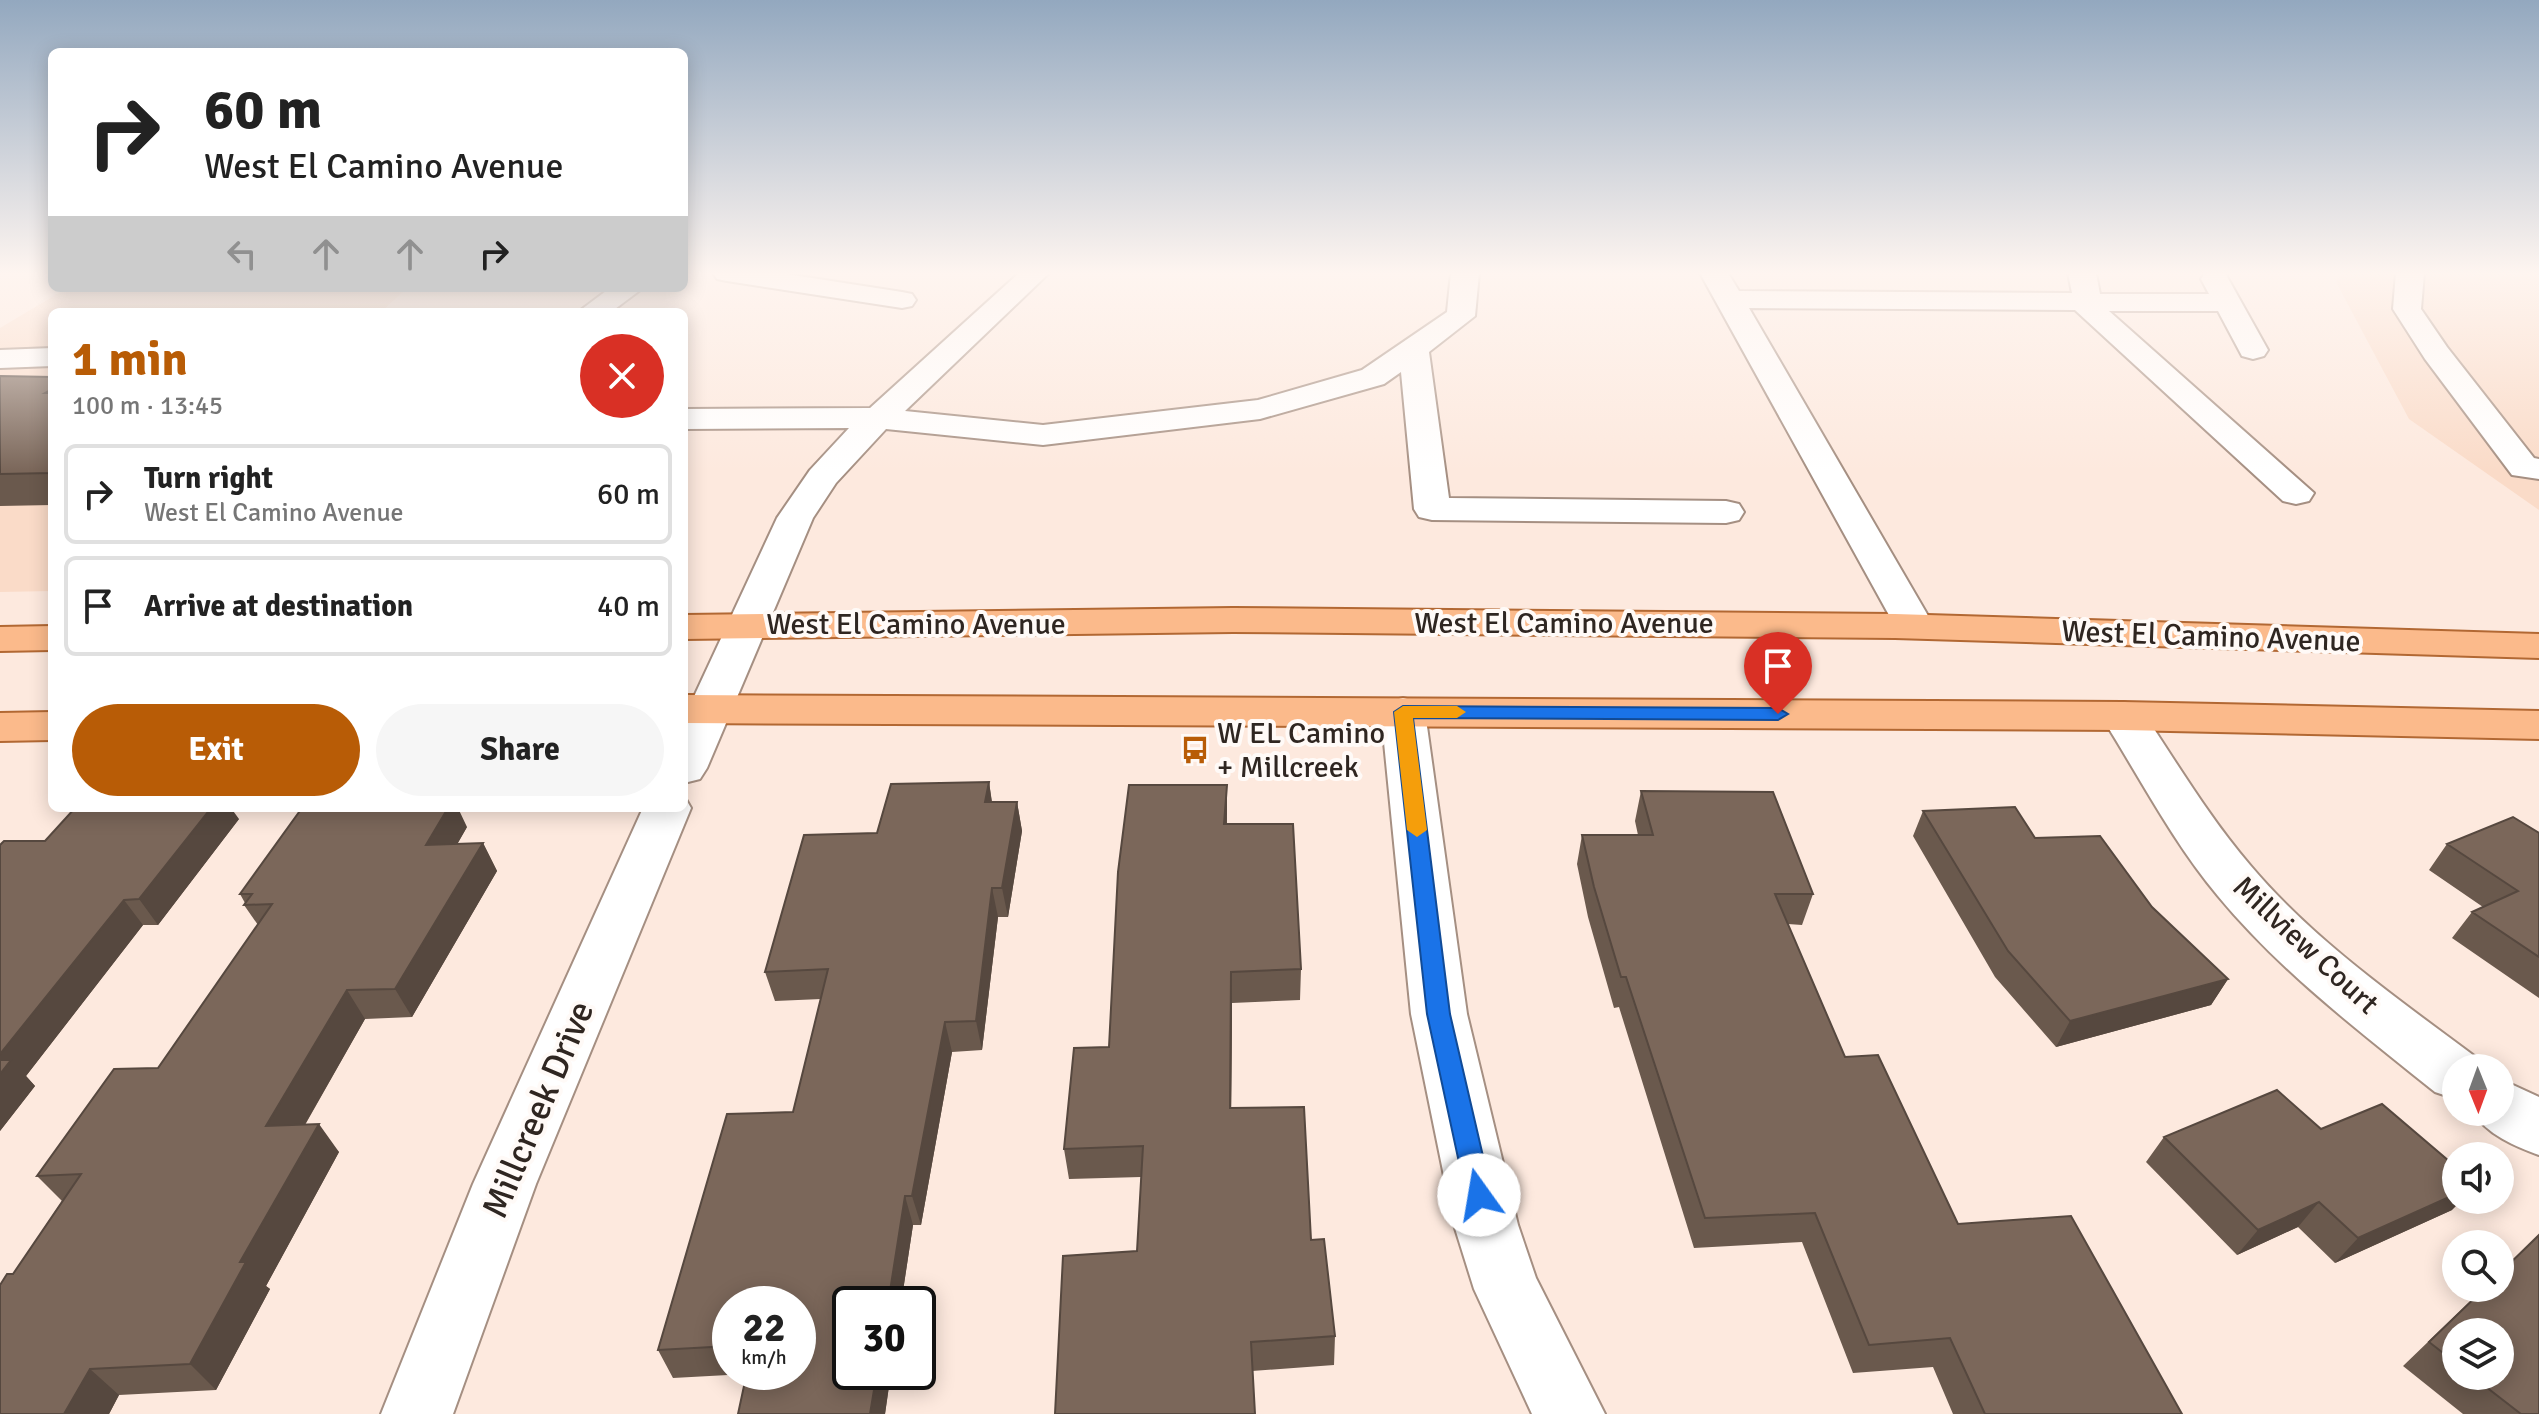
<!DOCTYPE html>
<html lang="en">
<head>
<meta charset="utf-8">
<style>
	:root { --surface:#fff; --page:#f6f6f6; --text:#222; --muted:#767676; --line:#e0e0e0; --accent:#b85c06 }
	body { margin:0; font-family:Signika,sans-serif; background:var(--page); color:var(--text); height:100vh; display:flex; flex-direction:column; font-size:30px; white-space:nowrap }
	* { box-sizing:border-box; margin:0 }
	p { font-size:26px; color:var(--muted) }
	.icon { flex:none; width:44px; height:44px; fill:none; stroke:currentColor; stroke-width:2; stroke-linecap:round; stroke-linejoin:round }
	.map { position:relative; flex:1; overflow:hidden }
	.drawer { position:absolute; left:48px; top:308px; width:640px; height:504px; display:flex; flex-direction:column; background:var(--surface); border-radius:12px; box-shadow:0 4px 20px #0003 }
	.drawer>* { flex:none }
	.top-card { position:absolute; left:48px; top:48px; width:640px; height:244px; border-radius:12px; box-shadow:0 4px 20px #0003; background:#fff; color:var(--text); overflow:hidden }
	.needle { width:52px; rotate:179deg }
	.controls { position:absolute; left:2442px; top:1054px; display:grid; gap:16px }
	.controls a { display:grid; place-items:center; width:72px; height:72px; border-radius:50%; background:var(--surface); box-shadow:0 4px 20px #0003; font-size:40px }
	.speed { position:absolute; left:712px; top:1286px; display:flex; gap:16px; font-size:40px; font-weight:700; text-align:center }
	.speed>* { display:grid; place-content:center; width:104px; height:104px; border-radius:50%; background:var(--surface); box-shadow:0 4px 20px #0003; line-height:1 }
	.speed small { font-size:20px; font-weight:400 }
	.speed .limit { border:4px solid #111; border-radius:12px; background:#fff; color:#111 }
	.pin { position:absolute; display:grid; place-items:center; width:68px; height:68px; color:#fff; margin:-82px -34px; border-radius:50% 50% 50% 0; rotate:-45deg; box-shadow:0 0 8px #0007 }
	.pin .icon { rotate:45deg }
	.me { position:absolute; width:88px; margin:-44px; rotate:347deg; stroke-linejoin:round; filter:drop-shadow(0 0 6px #0008) }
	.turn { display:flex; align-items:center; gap:28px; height:168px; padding:0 24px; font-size:36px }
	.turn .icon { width:104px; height:104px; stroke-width:2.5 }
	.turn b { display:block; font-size:56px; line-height:68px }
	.lanes { display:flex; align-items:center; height:76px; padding:0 24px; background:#0003; justify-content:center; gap:40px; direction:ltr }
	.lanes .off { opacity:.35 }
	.round { display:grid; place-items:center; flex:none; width:84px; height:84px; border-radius:42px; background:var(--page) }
	.summary { display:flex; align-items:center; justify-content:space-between; height:136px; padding:0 24px }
	h1 { font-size:48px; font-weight:700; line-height:60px; color:var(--accent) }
	.cta { display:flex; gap:16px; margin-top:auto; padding:16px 24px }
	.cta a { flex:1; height:92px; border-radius:48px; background:var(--accent); color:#fff; font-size:32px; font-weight:700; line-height:92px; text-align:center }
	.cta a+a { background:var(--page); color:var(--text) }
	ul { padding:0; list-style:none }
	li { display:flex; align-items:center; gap:24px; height:100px; margin:0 16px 12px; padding:0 8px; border:4px solid var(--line); border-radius:12px }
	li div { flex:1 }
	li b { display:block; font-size:30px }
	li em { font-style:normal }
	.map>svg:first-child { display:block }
	.built { fill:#fadbc8 }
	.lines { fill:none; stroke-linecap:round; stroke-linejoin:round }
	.minor-casing { stroke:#a58f82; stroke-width:4 }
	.major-casing { stroke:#b26833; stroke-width:4 }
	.minor { fill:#fff; fill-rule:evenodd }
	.major { fill:#fbba8b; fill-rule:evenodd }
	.wall { fill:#6a594d; fill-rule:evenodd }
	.shaded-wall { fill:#56483f }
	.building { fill:#7b675a; stroke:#56483f; stroke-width:2 }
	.route { fill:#1a73e8; stroke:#114b97; stroke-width:2 }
	.slow { fill:#f59e0b }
	.labels { text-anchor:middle; stroke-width:8; stroke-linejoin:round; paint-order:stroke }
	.street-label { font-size:30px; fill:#2f2621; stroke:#fffaf7 }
	.poi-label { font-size:30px; fill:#2f2621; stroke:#fffaf7; text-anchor:start }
	.near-street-label { font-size:36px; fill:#2f2621; stroke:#fffaf7 }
</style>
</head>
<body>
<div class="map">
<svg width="2539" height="1414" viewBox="0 0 2539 1414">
	<rect width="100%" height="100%" fill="#fde9de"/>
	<path class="built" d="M 2342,273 L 2539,273 L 2539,510 L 2409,419 L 2336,282 Z
		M 67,288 L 407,288 L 381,312 L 52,312 L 52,591 L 0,592 L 0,328 Z"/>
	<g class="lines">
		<defs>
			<path id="minor" d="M 713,273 L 780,273 L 902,292 L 912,294 L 916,300 L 912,306 L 902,308 L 727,281 L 717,279 Z
				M 1019,273 L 1049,273 L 905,411 L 1043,425 L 1258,400 L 1362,370 L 1447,312 L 1451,273 L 1479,273 L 1475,316 L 1429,352 L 1449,498 L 1726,501 L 1739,504 L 1744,512 L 1739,520 L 1726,523 L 1432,520 L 1419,517 L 1414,509 L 1401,372 L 1384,384 L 1260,419 L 1043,445 L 886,429 L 836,483 L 813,518 L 707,768 L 700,779 L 684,783 L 684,718 L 777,518 L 810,470 L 849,428 L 684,429 L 684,409 L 870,408 Z
				M 1700,273 L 1728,273 L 1739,291 L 2072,293 L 2068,273 L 2096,273 L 2100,294 L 2209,294 L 2201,279 L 2205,273 L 2225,273 L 2268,350 L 2264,356 L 2253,359 L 2242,356 L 2218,311 L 2109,311 L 2314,493 L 2309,501 L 2296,504 L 2283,501 L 2075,310 L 1749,308 L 1934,626 L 1928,635 L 1914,638 L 1900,635 Z
				M 2396,273 L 2424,273 L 2421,309 L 2447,347 L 2534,458 L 2539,459 L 2539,479 L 2512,475 L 2425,359 L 2393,309 Z
				M 610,288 L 643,288 L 611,312 L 578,312 Z
				M 52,348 L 52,366 L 0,368 L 0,350 Z
				M 1403,698 L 1419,702 L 1425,712 L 1467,1014 L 1518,1225 L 1536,1278 L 1605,1414 L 1532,1414 L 1474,1289 L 1454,1225 L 1411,1014 L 1381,712 L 1387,702 Z
				M 2123,702 L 2139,706 C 2175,760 2208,816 2250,865 C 2314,941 2398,999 2477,1058 L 2482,1068 L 2456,1068 L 2456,1099 L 2435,1092 C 2359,1031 2280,971 2218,896 C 2172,841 2139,776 2101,716 L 2107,706 Z
				M 684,796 L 691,808 L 536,1184 L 453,1414 L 381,1414 L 473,1184 L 643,808 L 684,808 Z
				M 2500,1079 L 2539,1097 L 2539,1155 C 2517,1147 2485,1134 2474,1112 L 2500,1112 Z"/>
			<path id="major" d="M 1233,608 L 1895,614 L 2539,634 L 2539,658 L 1895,638 L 1233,632 L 684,639 L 684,615 Z
				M 52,626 L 52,650 L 0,651 L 0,627 Z
				M 684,695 L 2123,702 L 2539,711 L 2539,739 L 2123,730 L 684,723 Z
				M 52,712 L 52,740 L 0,741 L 0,713 Z"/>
		</defs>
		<use href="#minor" class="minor-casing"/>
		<use href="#major" class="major-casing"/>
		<use href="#minor" class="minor"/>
		<use href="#major" class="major"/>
	</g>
	<path class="wall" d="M 0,376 L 52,377 L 52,505 L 0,506 Z
		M 989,782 L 992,802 L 1017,802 L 1022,831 L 1008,917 L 998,917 L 982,1050 L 952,1052 L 921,1225 L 913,1225 L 901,1304 L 850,1304 L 850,1372 L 891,1372 L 885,1414 L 738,1414 L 746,1374 L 673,1378 L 658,1350 L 727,1114 L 793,1112 L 821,999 L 775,1001 L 765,972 L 804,835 L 877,833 L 891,784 ZM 730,1304 L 798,1304 L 798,1372 L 730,1372 Z
		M 1641,791 L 1813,894 L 1802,925 L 1788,924 L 1845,1057 L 1958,1224 L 2182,1414 L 1953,1414 L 1933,1367 L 1853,1373 L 1802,1242 L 1694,1248 L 1619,1007 L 1614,1008 L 1588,917 L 1577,864 L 1582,835 L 1638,835 L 1635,821 Z
		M 1923,811 L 2035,838 L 2152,907 L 2228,979 L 2211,1005 L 2056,1047 L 1995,977 L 1913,836 Z
		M 1227,815 L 1227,824 L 1301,969 L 1300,1000 L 1232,1003 L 1231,1108 L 1311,1240 L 1335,1336 L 1334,1365 L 1252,1371 L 1137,1251 L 1141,1177 L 1069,1179 L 1064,1149 L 1109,1047 Z
		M 239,819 L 158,925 L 143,925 L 26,1076 L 35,1086 L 0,1131 L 45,841 Z
		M 467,827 L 457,844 L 483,843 L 497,871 L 412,1017 L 365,1019 L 305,1125 L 339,1152 L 266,1286 L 270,1289 L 216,1390 L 119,1395 L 109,1414 L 13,1274 L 62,1201 L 37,1176 L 158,1068 L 258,925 L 244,905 L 245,903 L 240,894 Z
		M 2539,833 L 2539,998 L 2452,938 L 2472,912 L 2483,907 L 2429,870 L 2447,844 Z
		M 2321,1129 L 2452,1210 L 2335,1263 L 2298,1227 L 2237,1255 L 2146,1162 L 2164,1137 Z
		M 2484,1288 L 2539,1414 L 2463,1414 L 2403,1366 ZM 2456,1332 L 2500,1376 L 2456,1376 Z"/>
	<path class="shaded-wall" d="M 989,782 L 993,811 L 985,802 Z
		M 1227,785 L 1227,815 L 1225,854 L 1224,824 Z
		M 1017,802 L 1022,831 L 1008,917 L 1002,888 Z
		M 211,808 L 231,808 L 239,819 L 158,925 L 139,899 Z
		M 448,808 L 458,808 L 467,827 L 441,873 L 426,845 Z
		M 483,843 L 497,871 L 412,1017 L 395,989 Z
		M 992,888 L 998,917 L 982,1050 L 976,1021 Z
		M 124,900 L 143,925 L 26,1076 L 35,1086 L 0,1131 L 0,1054 Z
		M 1231,972 L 1232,1003 L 1231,1139 L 1230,1108 Z
		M 2228,979 L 2211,1005 L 2056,1047 L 2070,1021 Z
		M 347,990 L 365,1019 L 288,1154 L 266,1126 Z
		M 945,1022 L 952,1052 L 921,1225 L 912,1196 Z
		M 319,1124 L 339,1152 L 266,1286 L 270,1289 L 216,1390 L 190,1364 L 240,1262 Z
		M 2456,1194 L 2456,1200 L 2462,1200 L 2452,1210 L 2335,1263 L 2358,1238 Z
		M 905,1196 L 913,1225 L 901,1304 L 888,1304 Z
		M 2319,1202 L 2298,1227 L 2237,1255 L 2258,1230 Z
		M 90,1369 L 119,1395 L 109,1414 L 64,1414 Z
		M 877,1372 L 891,1372 L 885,1414 L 870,1414 Z"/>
	<path class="building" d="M 0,376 L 52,377 L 52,389 L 45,393 L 52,393 L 52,473 L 0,474 Z
		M 989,782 L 985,802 L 1017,802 L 1002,888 L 992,888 L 976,1021 L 945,1022 L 912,1196 L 905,1196 L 888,1304 L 850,1304 L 850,1372 L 877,1372 L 870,1414 L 738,1414 L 747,1372 L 798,1372 L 798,1304 L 730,1304 L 730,1346 L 658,1350 L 727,1114 L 793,1112 L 828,969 L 765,972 L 804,835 L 877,833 L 891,784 Z
		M 1129,785 L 1227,785 L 1224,824 L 1293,824 L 1301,969 L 1231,972 L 1230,1108 L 1304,1107 L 1311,1240 L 1324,1239 L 1335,1336 L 1251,1342 L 1255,1414 L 1055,1414 L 1063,1256 L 1137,1251 L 1143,1146 L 1064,1149 L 1074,1048 L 1109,1047 L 1118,872 Z
		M 1641,791 L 1773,792 L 1813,894 L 1775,894 L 1845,1057 L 1878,1055 L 1958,1224 L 2071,1216 L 2182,1414 L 1985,1414 L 1950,1338 L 1869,1345 L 1815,1213 L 1705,1218 L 1626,977 L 1621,977 L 1594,887 L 1582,835 L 1653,835 Z
		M 2015,807 L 2035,838 L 2100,836 L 2152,907 L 2228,979 L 2070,1021 L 2008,951 L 1923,811 Z
		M 75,808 L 211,808 L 139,899 L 124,900 L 0,1054 L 0,845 L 4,841 L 45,841 Z
		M 302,808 L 448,808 L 426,845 L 483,843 L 395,989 L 347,990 L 266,1126 L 319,1124 L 240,1262 L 246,1262 L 190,1364 L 90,1369 L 64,1414 L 0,1414 L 0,1285 L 7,1274 L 13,1274 L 81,1174 L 37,1176 L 114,1069 L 158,1068 L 272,904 L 244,905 L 252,894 L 240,894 Z
		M 2513,817 L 2539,833 L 2539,957 L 2472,912 L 2518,891 L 2447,844 Z
		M 0,1060 L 11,1060 L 0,1074 Z
		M 2277,1090 L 2321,1129 L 2382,1104 L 2456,1167 L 2456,1194 L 2358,1238 L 2319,1202 L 2258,1230 L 2164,1137 Z
		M 2539,1235 L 2539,1414 L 2521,1414 L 2472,1376 L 2500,1376 L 2500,1332 L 2456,1332 L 2456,1363 L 2429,1342 L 2485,1288 L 2500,1288 L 2500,1273 Z"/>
	<linearGradient id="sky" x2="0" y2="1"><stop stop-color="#93a8bf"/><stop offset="0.58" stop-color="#fef5f0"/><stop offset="1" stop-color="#fef5f0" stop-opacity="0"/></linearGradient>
	<rect width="2539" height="471" fill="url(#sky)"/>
	<path class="route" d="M 1403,706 L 1778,708 L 1788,714 L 1778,720 L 1413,718 L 1450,1014 L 1492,1195 L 1489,1203 L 1479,1207 L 1470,1203 L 1466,1195 L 1427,1014 L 1394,712 Z"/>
	<path class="slow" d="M 1403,706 L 1457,706 L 1466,712 L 1457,718 L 1413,718 L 1427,830 L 1417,837 L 1407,830 L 1394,712 Z"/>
	<defs>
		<symbol id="bus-bare" viewBox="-9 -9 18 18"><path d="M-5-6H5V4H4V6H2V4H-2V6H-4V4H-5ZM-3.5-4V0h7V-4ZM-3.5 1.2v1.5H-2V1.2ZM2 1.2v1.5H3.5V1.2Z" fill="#b85c06" stroke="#fffaf7" stroke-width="2.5" paint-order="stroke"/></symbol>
	</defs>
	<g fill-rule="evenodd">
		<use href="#bus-bare" x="1175" y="730" width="40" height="40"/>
	</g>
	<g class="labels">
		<g class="street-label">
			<text x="1564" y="633">West El Camino Avenue</text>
			<text x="916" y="634">West El Camino Avenue</text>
			<text transform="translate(2211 636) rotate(2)" y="10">West El Camino Avenue</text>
			<text transform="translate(2306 945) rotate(43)" y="10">Millview Court</text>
		</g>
		<g class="poi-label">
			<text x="1217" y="743">W EL Camino<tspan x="1217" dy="34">+ Millcreek</tspan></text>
		</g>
		<g class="near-street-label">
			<text transform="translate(537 1109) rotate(-67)" y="13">Millcreek Drive</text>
		</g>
	</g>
</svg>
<div class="controls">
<a><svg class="needle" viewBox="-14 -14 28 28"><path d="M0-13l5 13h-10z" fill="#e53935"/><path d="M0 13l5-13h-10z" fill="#767676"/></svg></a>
<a><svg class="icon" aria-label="sound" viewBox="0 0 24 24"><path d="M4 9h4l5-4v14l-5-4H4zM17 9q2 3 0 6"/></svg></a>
<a><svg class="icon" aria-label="search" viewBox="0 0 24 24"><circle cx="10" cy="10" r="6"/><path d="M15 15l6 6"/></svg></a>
<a><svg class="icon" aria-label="layers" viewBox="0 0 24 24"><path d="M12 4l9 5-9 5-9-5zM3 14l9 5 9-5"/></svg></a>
</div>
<div class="speed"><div>22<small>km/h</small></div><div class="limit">30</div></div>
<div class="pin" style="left:1778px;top:714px;background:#d93025"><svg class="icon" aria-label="arrive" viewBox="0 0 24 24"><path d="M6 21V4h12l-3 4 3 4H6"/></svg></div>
<svg class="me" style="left:1479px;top:1195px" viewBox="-20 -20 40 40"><circle r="19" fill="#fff"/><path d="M0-13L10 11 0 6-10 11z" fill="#1a73e8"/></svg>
<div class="top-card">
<div class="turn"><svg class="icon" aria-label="right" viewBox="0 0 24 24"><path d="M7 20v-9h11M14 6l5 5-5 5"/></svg><div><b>60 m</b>West El Camino Avenue</div></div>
<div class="lanes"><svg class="icon off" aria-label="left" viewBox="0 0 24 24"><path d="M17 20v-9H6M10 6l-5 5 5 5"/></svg><svg class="icon off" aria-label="ahead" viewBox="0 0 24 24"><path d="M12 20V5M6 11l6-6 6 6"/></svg><svg class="icon off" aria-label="ahead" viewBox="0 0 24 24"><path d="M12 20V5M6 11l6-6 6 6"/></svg><svg class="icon" aria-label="right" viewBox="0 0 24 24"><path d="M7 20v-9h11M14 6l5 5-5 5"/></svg></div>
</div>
<section class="drawer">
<div class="summary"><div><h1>1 min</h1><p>100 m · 13:45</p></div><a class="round" style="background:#d93025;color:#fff"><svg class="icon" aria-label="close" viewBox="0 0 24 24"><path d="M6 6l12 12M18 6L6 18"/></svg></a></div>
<ul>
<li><svg class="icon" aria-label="right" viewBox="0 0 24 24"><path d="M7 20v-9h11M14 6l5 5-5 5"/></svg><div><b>Turn right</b><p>West El Camino Avenue</p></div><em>60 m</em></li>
<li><svg class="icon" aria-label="arrive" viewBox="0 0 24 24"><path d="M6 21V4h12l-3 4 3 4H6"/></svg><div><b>Arrive at destination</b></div><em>40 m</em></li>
</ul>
<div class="cta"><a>Exit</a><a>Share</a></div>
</section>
</div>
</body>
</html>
